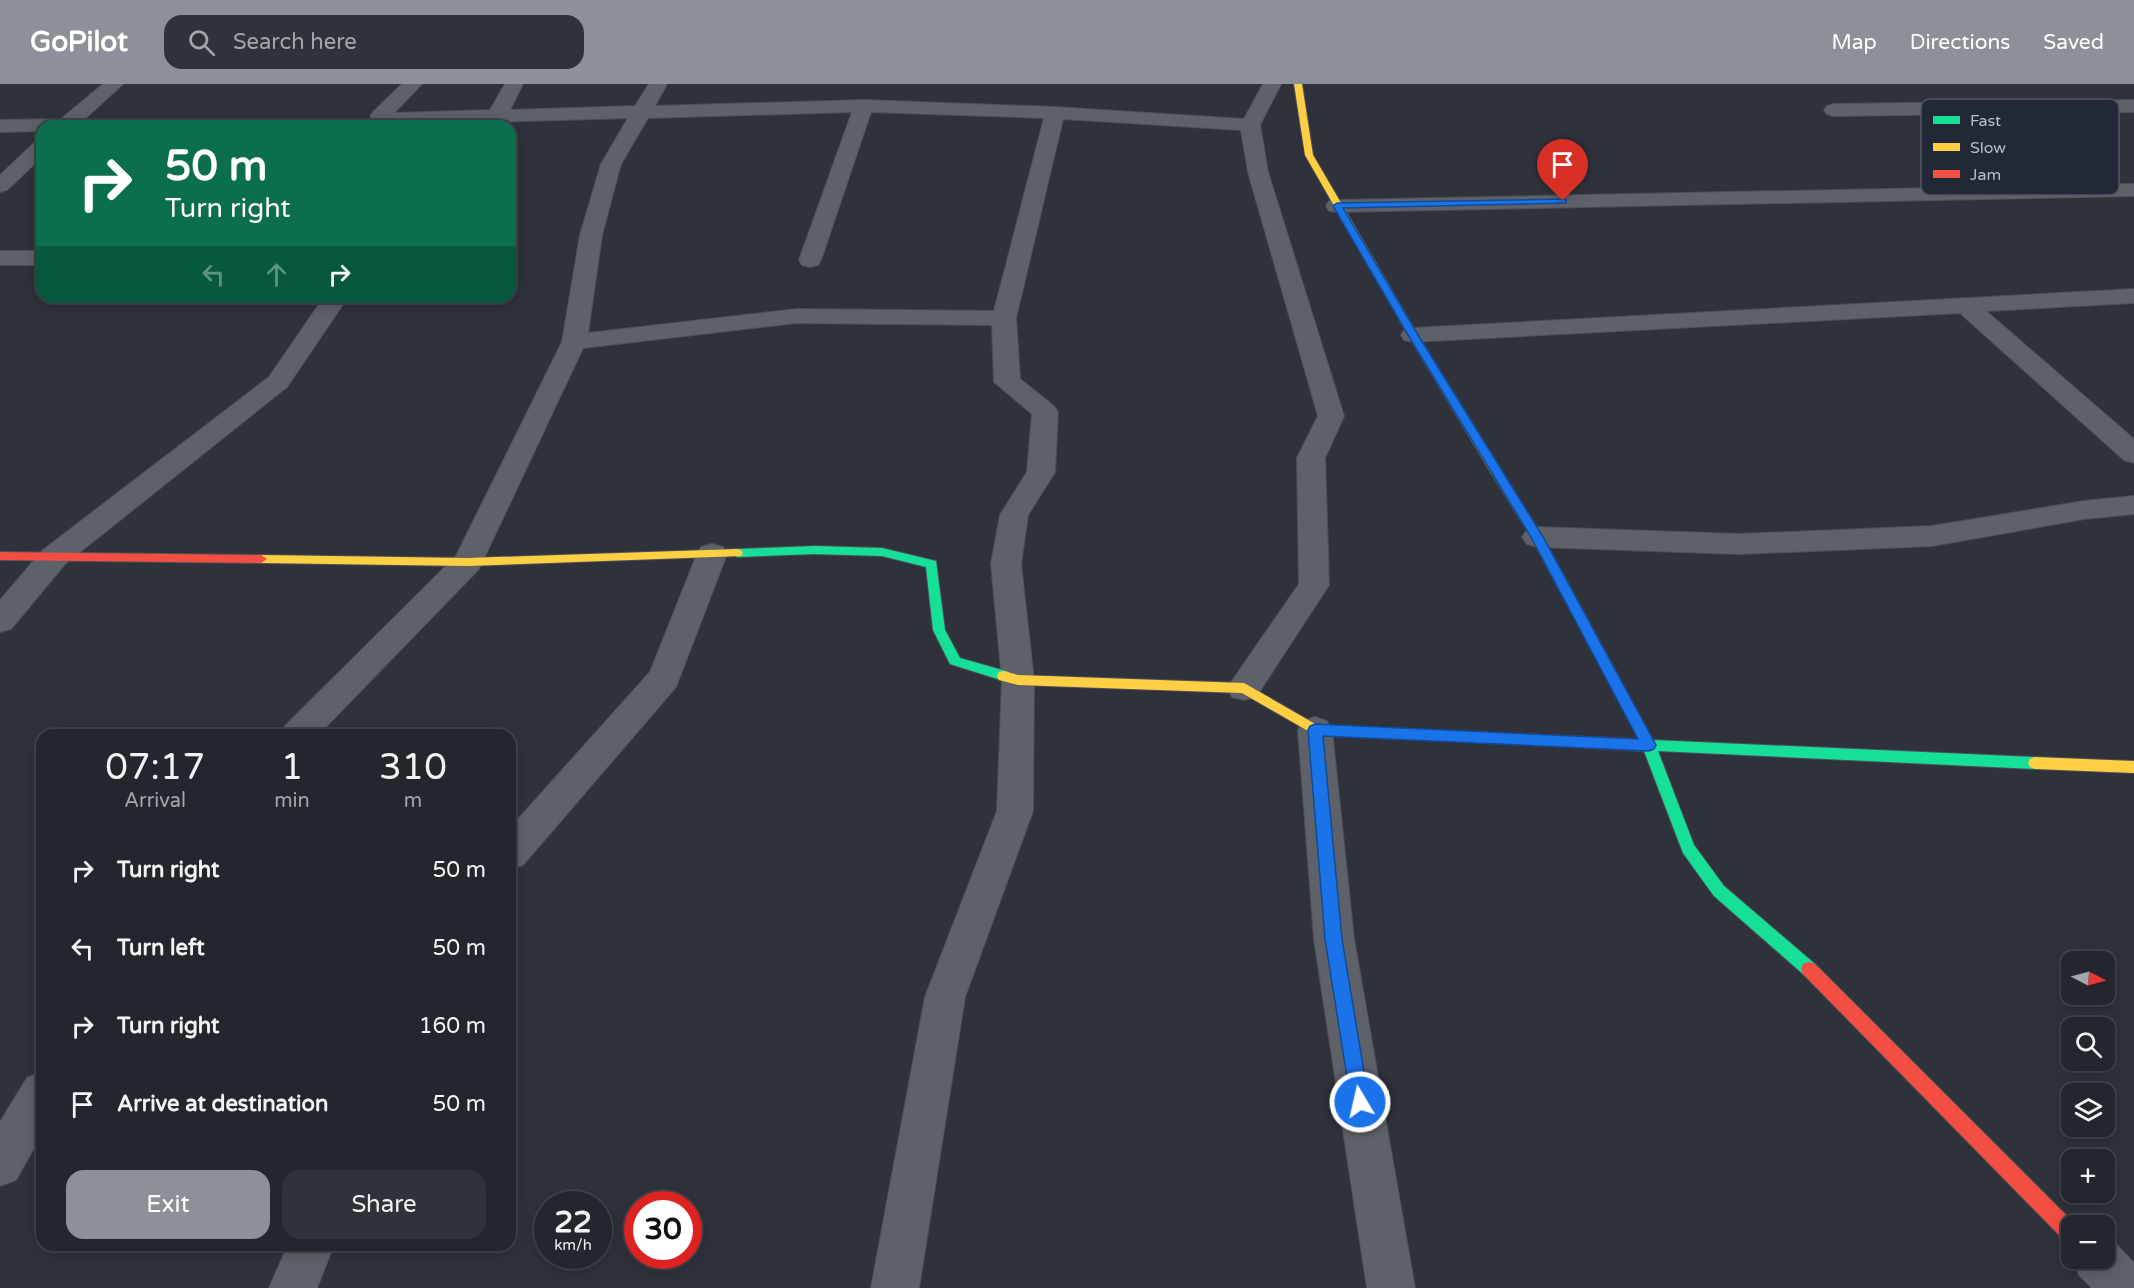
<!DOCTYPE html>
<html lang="en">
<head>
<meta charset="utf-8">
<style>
	:root { --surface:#23262c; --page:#2f3238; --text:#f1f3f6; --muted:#a3a5a9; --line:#404348; --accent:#8c9099 }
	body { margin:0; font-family:"Varela Round",sans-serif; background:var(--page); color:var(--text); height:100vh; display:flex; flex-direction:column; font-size:22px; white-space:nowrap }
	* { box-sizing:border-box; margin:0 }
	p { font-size:20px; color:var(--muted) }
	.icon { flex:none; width:33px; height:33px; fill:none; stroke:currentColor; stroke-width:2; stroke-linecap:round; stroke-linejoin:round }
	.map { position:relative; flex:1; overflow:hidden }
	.sheet { position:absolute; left:36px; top:645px; width:480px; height:522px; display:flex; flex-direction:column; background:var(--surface); border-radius:18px; box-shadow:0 3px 15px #0003,0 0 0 2px var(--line) }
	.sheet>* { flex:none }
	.top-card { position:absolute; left:36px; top:36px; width:480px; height:183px; border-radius:18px; box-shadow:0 3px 15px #0003,0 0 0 2px var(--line); background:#0b6e4f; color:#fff; overflow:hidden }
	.needle { width:39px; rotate:96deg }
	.controls { position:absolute; left:2061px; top:867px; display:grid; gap:12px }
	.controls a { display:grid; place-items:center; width:54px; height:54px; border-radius:12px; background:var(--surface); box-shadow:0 3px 15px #0003,0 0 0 2px var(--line); font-size:30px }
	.speed { position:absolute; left:534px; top:1107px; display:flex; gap:12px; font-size:30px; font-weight:700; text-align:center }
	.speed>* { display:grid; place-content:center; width:78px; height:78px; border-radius:50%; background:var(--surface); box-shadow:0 3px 15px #0003,0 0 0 2px var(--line); line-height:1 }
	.speed small { font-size:15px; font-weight:400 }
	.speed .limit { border:9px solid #d22; background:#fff; color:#111 }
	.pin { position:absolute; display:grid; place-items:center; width:51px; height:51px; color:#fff; margin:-62px -26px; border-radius:50% 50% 50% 0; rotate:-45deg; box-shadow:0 0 6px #0007 }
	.pin .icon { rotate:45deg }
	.me { position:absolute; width:66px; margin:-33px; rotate:351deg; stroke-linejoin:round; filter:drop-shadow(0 0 4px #0008) }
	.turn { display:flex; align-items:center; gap:21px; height:126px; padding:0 30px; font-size:27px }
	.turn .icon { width:78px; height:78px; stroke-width:2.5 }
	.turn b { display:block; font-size:42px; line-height:51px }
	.lanes { display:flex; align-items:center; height:57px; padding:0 30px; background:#0003; justify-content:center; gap:30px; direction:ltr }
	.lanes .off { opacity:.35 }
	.eta { display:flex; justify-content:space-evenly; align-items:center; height:102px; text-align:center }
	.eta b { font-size:36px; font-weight:600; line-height:42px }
	.cta { display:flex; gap:12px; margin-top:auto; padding:12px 30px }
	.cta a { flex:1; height:69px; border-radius:18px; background:var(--accent); color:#fff; font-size:24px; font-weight:600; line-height:69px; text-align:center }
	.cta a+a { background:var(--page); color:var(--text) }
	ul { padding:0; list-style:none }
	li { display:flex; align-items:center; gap:18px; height:78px; padding:0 30px }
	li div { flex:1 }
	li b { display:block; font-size:22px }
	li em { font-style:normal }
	header { display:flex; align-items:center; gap:36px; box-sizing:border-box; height:84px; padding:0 30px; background:var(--accent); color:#fff }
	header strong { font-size:28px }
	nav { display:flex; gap:33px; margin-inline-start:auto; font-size:21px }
	.search { width:420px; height:54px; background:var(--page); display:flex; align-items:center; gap:15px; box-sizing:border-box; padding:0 21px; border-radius:18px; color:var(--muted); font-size:22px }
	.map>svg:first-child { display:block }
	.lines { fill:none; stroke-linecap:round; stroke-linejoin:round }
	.street-casing { stroke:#4c4f57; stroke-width:2 }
	.fast-casing { stroke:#4c4f57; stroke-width:2 }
	.slow-casing { stroke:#4c4f57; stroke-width:2 }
	.jam-casing { stroke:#4c4f57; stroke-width:2 }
	.street { fill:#5f6168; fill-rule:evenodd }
	.fast { fill:#16e098; fill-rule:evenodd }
	.slow { fill:#ffcf43; fill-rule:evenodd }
	.jam { fill:#f24e42; fill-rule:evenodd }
	.route { fill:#1a73e8; stroke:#114b97; stroke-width:1.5 }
	.key { fill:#222835; stroke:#505562; stroke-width:1.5 }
	.key-label { font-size:16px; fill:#babfca }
</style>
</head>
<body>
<header>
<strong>GoPilot</strong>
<div class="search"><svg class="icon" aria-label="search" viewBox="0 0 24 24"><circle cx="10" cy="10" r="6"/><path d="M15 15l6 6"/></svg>Search here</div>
<nav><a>Map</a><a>Directions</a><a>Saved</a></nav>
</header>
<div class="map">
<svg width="2134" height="1204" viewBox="0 0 2134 1204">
	<rect width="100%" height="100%" fill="#2f323a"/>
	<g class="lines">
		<defs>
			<path id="street" d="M 103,0 L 123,0 L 77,42 L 42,42 L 42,47 L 0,48 L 0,36 L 61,35 Z
				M 402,0 L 422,0 L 394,29 L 490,26 L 505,0 L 523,0 L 510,26 L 635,22 L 649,0 L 667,0 L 655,22 L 864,16 L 1055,23 L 1244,35 L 1263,0 L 1281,0 L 1260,41 L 1268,88 L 1344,332 L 1325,374 L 1329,501 L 1256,613 L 1244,616 L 1232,613 L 1227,604 L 1299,500 L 1297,374 L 1318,332 L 1248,88 L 1241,46 L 1063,35 L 1016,234 L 1020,295 L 1054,322 L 1058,328 L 1055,388 L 1028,431 L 1021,480 L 1034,596 L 1033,727 L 965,913 L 919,1204 L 871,1204 L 925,913 L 997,727 L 1002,596 L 991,480 L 1000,431 L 1027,388 L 1032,330 L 994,298 L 992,241 L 797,239 L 583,264 L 479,485 L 318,651 L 280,651 L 285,642 L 456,472 L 562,258 L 580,151 L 601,80 L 628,34 L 387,41 L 373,36 L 370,32 L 373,28 ZM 852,28 L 799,176 L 802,181 L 810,183 L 818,181 L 821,176 L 871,28 L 1044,34 L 994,227 L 797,225 L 588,249 L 602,151 L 621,80 L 648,34 Z
				M 2134,16 L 2134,28 L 1834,32 L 1827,30 L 1824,26 L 1827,22 L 1834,20 Z
				M 42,56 L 42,73 L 7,106 L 0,108 L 0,91 L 35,58 Z
				M 2134,100 L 2134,112 L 1337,128 L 1329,127 L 1326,122 L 1329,117 L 1337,116 Z
				M 0,167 L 42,167 L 42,181 L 0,181 Z
				M 2134,205 L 2134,219 L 1986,227 L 2134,355 L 2134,379 L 2124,376 L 1960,229 L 1413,258 L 1404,256 L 1401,251 L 1404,246 L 1413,244 Z
				M 324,213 L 348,213 L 287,303 L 65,480 L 11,545 L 0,548 L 0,516 L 43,466 L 269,293 Z
				M 2134,412 L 2134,430 L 2084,435 L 1932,462 L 1739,470 L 1537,463 L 1527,460 L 1522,453 L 1527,446 L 1537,443 L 1739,450 L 1932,442 L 2084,417 Z
				M 712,460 L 723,463 L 727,470 L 676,603 L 523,781 L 510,786 L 510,744 L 650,588 L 697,470 L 701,463 Z
				M 1315,633 L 1327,637 L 1332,646 L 1354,855 L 1415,1204 L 1367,1204 L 1314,855 L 1298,646 L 1303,637 Z
				M 42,988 L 42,1050 L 16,1096 L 0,1102 L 0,1038 L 27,994 Z
				M 2104,1154 L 2113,1157 L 2134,1179 L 2134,1204 L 2092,1204 L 2079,1191 L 2073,1174 L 2104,1174 Z
				M 288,1161 L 334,1161 L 317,1204 L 269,1204 Z"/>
			<path id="fast" d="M 1496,383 L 1500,384 L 1543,453 L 1653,656 L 2035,673 L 2040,675 L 2042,679 L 2040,683 L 2035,685 L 1658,667 L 1694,761 L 1724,802 L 1815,880 L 1817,885 L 1815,890 L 1809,892 L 1803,890 L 1714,812 L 1683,769 L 1644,667 L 1438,656 L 1436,652 L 1438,648 L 1443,647 L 1639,655 L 1531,453 L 1490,387 Z
				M 815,462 L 882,464 L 936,477 L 945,546 L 960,574 L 1009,588 L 1011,592 L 1009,596 L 1004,597 L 950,580 L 933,546 L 926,483 L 882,472 L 815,470 L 737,473 L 731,469 L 737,465 Z"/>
			<path id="slow" d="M 1294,0 L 1302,0 L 1313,71 L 1418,251 L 1502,387 L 1500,390 L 1492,390 L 1490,387 L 1408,251 L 1305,71 Z
				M 737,465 L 741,466 L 743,469 L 741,472 L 468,482 L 261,479 L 255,475 L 261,471 L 468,474 Z
				M 1004,587 L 1018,591 L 1244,599 L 1317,641 L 1443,647 L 1448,648 L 1450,652 L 1448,656 L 1443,657 L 1315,651 L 1242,609 L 1018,601 L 999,596 L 997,592 L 999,588 Z
				M 2035,673 L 2134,677 L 2134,689 L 2035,685 L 2030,683 L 2028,679 L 2030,675 Z"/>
			<path id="jam" d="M 0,468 L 261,471 L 267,475 L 261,479 L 0,476 Z
				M 1809,878 L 1815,880 L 2077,1142 L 2072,1142 L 2072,1159 L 2065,1157 L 1803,890 L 1801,885 L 1803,880 Z"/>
		</defs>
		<use href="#street" class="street-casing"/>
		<use href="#fast" class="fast-casing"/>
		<use href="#slow" class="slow-casing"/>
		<use href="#jam" class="jam-casing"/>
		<use href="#street" class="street"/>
		<use href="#fast" class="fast"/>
		<use href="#slow" class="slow"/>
		<use href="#jam" class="jam"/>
	</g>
	<path class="route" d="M 1563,115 L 1566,116 L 1566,119 L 1343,124 L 1418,251 L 1543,453 L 1656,661 L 1654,665 L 1649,667 L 1323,652 L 1342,855 L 1369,1018 L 1366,1024 L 1360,1027 L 1354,1024 L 1351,1018 L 1325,855 L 1308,646 L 1310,642 L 1315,640 L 1638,655 L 1531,453 L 1408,251 L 1333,122 L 1337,119 Z"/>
	<rect x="1921" y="15" width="198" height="96" rx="9" class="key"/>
	<rect x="1933" y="32" width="27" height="8" fill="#16e098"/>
	<rect x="1933" y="59" width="27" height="8" fill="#ffcf43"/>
	<rect x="1933" y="86" width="27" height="8" fill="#f24e42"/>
	<g class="key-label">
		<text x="1970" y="42">Fast</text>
		<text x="1970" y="69">Slow</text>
		<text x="1970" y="96">Jam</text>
	</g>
</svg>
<div class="controls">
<a><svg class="needle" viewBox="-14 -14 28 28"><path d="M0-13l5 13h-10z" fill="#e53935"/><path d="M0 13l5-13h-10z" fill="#a3a5a9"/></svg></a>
<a><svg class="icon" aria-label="search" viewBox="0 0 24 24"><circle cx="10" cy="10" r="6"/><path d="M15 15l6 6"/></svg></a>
<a><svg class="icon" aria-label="layers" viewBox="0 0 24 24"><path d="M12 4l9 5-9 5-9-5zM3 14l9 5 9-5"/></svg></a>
<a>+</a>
<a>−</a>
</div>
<div class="speed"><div>22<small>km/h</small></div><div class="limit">30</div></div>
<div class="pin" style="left:1563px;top:117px;background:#d93025"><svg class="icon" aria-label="arrive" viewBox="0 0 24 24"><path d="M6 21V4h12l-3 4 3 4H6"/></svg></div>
<svg class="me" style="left:1360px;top:1018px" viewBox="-20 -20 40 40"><circle r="17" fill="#1a73e8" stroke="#fff" stroke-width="3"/><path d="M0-11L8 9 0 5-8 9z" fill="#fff"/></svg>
<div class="top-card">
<div class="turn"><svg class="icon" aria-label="right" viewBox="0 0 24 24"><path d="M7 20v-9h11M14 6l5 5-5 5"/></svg><div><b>50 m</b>Turn right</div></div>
<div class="lanes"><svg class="icon off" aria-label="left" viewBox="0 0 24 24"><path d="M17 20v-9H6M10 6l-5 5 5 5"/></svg><svg class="icon off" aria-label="ahead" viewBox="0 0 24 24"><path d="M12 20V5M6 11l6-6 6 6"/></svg><svg class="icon" aria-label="right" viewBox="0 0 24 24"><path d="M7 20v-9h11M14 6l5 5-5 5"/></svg></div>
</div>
<section class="sheet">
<div class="eta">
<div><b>07:17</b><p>Arrival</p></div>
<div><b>1</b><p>min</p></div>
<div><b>310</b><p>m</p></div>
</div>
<ul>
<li><svg class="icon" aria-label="right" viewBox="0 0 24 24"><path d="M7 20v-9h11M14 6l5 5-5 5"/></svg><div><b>Turn right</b></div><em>50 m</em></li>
<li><svg class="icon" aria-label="left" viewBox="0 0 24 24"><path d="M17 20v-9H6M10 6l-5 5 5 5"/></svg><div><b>Turn left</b></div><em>50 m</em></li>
<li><svg class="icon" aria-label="right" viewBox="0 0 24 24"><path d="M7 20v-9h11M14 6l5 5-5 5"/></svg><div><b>Turn right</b></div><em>160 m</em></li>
<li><svg class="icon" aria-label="arrive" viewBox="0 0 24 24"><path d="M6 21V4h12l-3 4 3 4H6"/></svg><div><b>Arrive at destination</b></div><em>50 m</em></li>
</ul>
<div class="cta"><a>Exit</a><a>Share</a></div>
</section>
</div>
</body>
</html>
